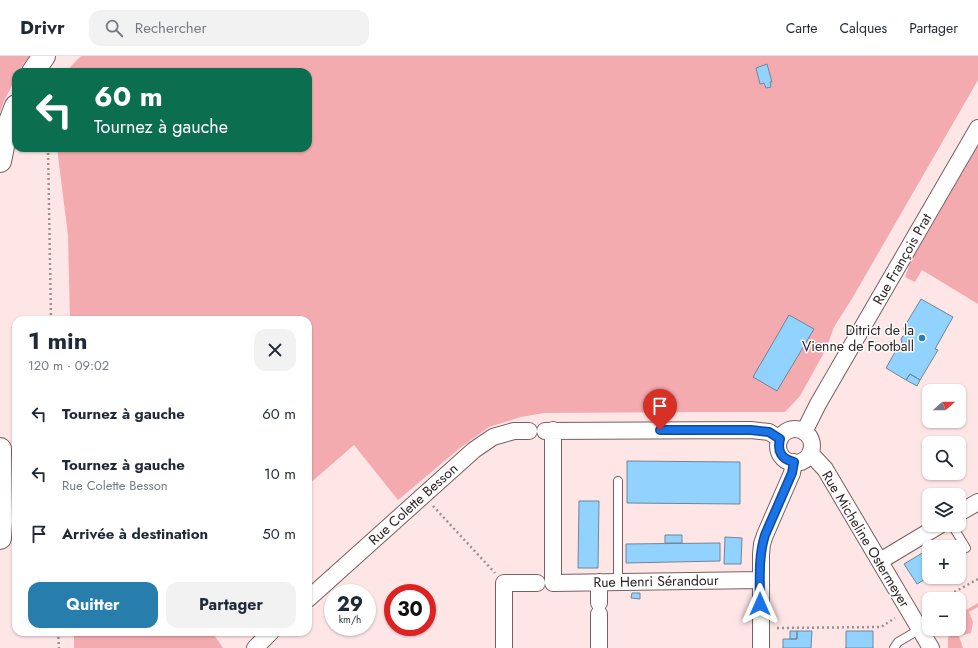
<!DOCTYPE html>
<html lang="fr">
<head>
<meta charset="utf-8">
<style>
	:root { --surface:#fff; --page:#f2f2f3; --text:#1f2937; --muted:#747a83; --line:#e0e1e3; --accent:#277ead }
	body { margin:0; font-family:Jost,sans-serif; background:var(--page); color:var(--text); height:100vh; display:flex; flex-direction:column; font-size:15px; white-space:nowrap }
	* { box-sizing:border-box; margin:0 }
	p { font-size:13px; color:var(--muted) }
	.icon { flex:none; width:22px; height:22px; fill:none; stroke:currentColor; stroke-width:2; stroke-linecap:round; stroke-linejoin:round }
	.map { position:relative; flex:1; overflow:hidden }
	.side { position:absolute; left:12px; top:260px; width:300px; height:320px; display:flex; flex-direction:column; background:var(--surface); border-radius:12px; box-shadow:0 1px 3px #0004 }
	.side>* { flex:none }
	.hud { position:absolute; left:12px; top:12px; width:300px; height:84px; border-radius:12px; box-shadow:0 1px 3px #0004; background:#0b6e4f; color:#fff; overflow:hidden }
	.needle { width:26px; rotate:70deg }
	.tools { position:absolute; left:922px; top:328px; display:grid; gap:8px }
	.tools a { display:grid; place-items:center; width:44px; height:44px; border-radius:8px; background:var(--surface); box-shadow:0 1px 3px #0004; font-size:20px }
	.speed { position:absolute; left:324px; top:528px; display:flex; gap:8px; font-size:20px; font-weight:700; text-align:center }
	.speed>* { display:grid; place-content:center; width:52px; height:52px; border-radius:50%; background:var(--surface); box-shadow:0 1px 3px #0004; line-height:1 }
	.speed small { font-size:10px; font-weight:400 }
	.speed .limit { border:6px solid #d22; background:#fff; color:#111 }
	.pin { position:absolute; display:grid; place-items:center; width:34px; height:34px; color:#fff; margin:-41px -17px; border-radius:50% 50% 50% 0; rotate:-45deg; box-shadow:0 0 4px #0007 }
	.pin .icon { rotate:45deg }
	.me { position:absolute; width:44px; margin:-22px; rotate:0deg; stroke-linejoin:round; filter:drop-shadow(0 0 3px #0008) }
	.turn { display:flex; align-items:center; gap:14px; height:84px; padding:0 16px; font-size:18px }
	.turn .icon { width:52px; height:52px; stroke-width:2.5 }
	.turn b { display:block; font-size:28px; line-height:34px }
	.round { display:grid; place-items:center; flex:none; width:42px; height:42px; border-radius:12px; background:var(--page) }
	.head { display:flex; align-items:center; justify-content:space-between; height:68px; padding:0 16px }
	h1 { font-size:24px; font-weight:700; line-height:30px }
	.cta { display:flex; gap:8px; margin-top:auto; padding:8px 16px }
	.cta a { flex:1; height:46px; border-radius:12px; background:var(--accent); color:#fff; font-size:16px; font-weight:700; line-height:46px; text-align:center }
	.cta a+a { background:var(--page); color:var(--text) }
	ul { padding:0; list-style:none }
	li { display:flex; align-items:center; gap:12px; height:60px; padding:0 16px }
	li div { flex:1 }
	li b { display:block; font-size:15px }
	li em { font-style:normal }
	header { display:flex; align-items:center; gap:24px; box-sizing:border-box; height:56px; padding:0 20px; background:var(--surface); border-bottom:1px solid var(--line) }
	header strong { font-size:19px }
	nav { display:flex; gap:22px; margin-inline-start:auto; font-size:14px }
	.search { width:280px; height:36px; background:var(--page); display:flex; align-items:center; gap:10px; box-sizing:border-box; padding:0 14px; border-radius:12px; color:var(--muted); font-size:15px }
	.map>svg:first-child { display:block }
	.green { fill:#f4abb0 }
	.building { fill:#91d3fe; stroke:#718695 }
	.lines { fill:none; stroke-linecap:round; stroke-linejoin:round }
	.lane-casing { stroke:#795f61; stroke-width:10 }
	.street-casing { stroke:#795f61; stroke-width:18 }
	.secondary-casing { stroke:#795f61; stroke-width:24 }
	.path { stroke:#a18f90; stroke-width:2.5; stroke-dasharray:2 3; stroke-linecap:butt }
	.lane { stroke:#fff; stroke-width:8 }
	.street { stroke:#fff; stroke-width:16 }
	.secondary { stroke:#fff; stroke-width:22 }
	.route-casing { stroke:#114b97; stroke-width:10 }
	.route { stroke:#1a73e8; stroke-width:7 }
	.poi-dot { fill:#277ead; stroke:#fff; stroke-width:1.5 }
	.labels { text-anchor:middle; stroke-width:3; stroke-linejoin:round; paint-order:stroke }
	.street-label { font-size:14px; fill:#2d2223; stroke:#fff }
	.poi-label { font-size:14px; fill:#2d2223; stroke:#fff; text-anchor:end }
</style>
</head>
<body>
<header>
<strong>Drivr</strong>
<div class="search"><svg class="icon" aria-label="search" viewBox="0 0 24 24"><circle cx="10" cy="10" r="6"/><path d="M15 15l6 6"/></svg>Rechercher</div>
<nav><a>Carte</a><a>Calques</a><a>Partager</a></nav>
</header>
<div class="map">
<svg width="978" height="592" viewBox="0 0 978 592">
	<rect width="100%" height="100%" fill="#fee6e7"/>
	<path class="green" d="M 0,0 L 30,0 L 24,7 L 19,16 L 16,16 L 16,22 L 5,43 L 0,56 Z
		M 81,0 L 978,0 L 978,24 L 853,241 L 834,271 L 826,293 L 800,340 L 785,356 L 699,356 L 544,357 L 521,361 L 489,371 L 460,392 L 398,444 L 354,389 L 308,429 L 308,264 L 70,264 L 68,179 L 57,92 L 308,92 L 308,16 L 67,16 L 70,11 Z
		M 978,90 L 978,248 L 922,214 L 915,226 L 905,221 L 910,207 Z
		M 978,547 L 978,551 L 969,556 L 973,566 L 971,577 L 959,580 L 963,592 L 948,592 L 948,583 L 949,578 L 946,576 L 947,573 L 959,573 L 959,558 Z
		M 74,576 L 212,576 L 223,592 L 74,592 Z"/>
	<path class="building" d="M 767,8 L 772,26 L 770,26 L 771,31 L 766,32 L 764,27 L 760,28 L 756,12 Z
		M 921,243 L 953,261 L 935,293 L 938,294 L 920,324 L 910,318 L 906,324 L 886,312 L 899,289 L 900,290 L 902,287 L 901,283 L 903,280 L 906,279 L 908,276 L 903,273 Z
		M 789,259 L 814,273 L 777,335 L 753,321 Z
		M 910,318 L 920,324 L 917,330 L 906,324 Z
		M 627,405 L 740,406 L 740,448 L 627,447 Z
		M 579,445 L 599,445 L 598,512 L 578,512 Z
		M 665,479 L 682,479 L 682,487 L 665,487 Z
		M 725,481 L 742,482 L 741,508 L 724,508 Z
		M 720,487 L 720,505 L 626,507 L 626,488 Z
		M 924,496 L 929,503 L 929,521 L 917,528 L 904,508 Z
		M 632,537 L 640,537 L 640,543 L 631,542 Z
		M 790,575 L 797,575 L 797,583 L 790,583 Z
		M 797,575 L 812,575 L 811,592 L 783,592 L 783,583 L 797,583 Z
		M 846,575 L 873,575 L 873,592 L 845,592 L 846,592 Z"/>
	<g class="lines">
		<defs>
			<path id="lane" d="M 952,469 L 966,492
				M 618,526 L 618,425
				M 894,592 L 898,586 L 929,568"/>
			<path id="street" d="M778 390a17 17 0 1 1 34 0a17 17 0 1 1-34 0Z
				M 553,374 L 553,527 L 760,524
				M 545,375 L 751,374 L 769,376 L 780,383
				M 804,376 L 818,348 L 978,72
				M 810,397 L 825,413 L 931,592
				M 959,457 L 978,446
				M 880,505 L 940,469
				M 599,526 L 599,547
				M 308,543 L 474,394 L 493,381 L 514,375 L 529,375
				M 599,558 L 599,592
				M 255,592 L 271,576
				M 504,592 L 504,527 L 537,527
				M 761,592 L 761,498 L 762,488 L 765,479 L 792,417 L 794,406"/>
			<path id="secondary" d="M 33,16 L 44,0
				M 0,105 L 6,76 L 16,50
				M 0,393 L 1,465 L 0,482"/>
		</defs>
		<use href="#lane" class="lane-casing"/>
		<use href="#street" class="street-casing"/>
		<use href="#secondary" class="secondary-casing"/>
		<path class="path" d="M 48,92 L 51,264
			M 433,450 L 495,517
			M 941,543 L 951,538 L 978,523
			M 777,572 L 881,571 L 895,562
			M 58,576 L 59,592"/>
		<use href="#lane" class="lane"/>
		<use href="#street" class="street"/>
		<use href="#secondary" class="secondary"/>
	</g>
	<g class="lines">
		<defs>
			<path id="route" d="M 660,374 L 751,374 L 769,376 L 780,383 C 777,395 781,403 794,406 L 792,417 L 765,479 C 758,501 760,525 760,548"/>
		</defs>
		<use href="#route" class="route-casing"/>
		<use href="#route" class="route"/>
	</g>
	<circle class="poi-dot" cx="922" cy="282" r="4"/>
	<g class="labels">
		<g class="street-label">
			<text transform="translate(902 203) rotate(-60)" y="5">Rue François Prat</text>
			<text transform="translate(413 448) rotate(-42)" y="5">Rue Colette Besson</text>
			<text transform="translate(866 483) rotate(59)" y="5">Rue Micheline Ostermeyer</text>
			<text transform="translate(656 525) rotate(-1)" y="5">Rue Henri Sérandour</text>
		</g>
		<g class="poi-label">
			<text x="914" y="279">Ditrict de la<tspan x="914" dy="16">Vienne de Football</tspan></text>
		</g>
	</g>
</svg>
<div class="tools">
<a><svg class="needle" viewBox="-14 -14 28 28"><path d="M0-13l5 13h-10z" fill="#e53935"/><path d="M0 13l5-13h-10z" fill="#747a83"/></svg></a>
<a><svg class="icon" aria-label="search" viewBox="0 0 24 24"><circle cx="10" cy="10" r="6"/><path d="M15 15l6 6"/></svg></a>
<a><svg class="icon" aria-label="layers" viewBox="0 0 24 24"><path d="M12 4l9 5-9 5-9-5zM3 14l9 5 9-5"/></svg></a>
<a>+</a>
<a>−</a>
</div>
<div class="speed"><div>29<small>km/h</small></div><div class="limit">30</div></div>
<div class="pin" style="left:660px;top:374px;background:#d93025"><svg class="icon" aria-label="arrive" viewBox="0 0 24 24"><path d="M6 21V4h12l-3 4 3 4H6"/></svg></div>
<svg class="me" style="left:760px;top:548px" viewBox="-20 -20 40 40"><path d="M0-17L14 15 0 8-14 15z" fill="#1a73e8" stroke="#fff" stroke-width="4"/></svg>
<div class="hud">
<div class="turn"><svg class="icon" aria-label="left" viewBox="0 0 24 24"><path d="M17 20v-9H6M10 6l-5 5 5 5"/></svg><div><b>60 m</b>Tournez à gauche</div></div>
</div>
<section class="side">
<div class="head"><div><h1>1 min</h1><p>120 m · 09:02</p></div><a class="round"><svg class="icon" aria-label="close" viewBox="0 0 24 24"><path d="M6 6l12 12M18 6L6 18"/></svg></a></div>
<ul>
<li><svg class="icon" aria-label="left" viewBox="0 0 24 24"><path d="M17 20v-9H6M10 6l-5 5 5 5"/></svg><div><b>Tournez à gauche</b></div><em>60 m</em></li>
<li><svg class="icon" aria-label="left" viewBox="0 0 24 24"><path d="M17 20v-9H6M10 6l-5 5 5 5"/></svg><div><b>Tournez à gauche</b><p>Rue Colette Besson</p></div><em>10 m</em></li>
<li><svg class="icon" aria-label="arrive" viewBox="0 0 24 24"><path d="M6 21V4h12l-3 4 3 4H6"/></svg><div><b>Arrivée à destination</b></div><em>50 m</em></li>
</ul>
<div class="cta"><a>Quitter</a><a>Partager</a></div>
</section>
</div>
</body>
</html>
